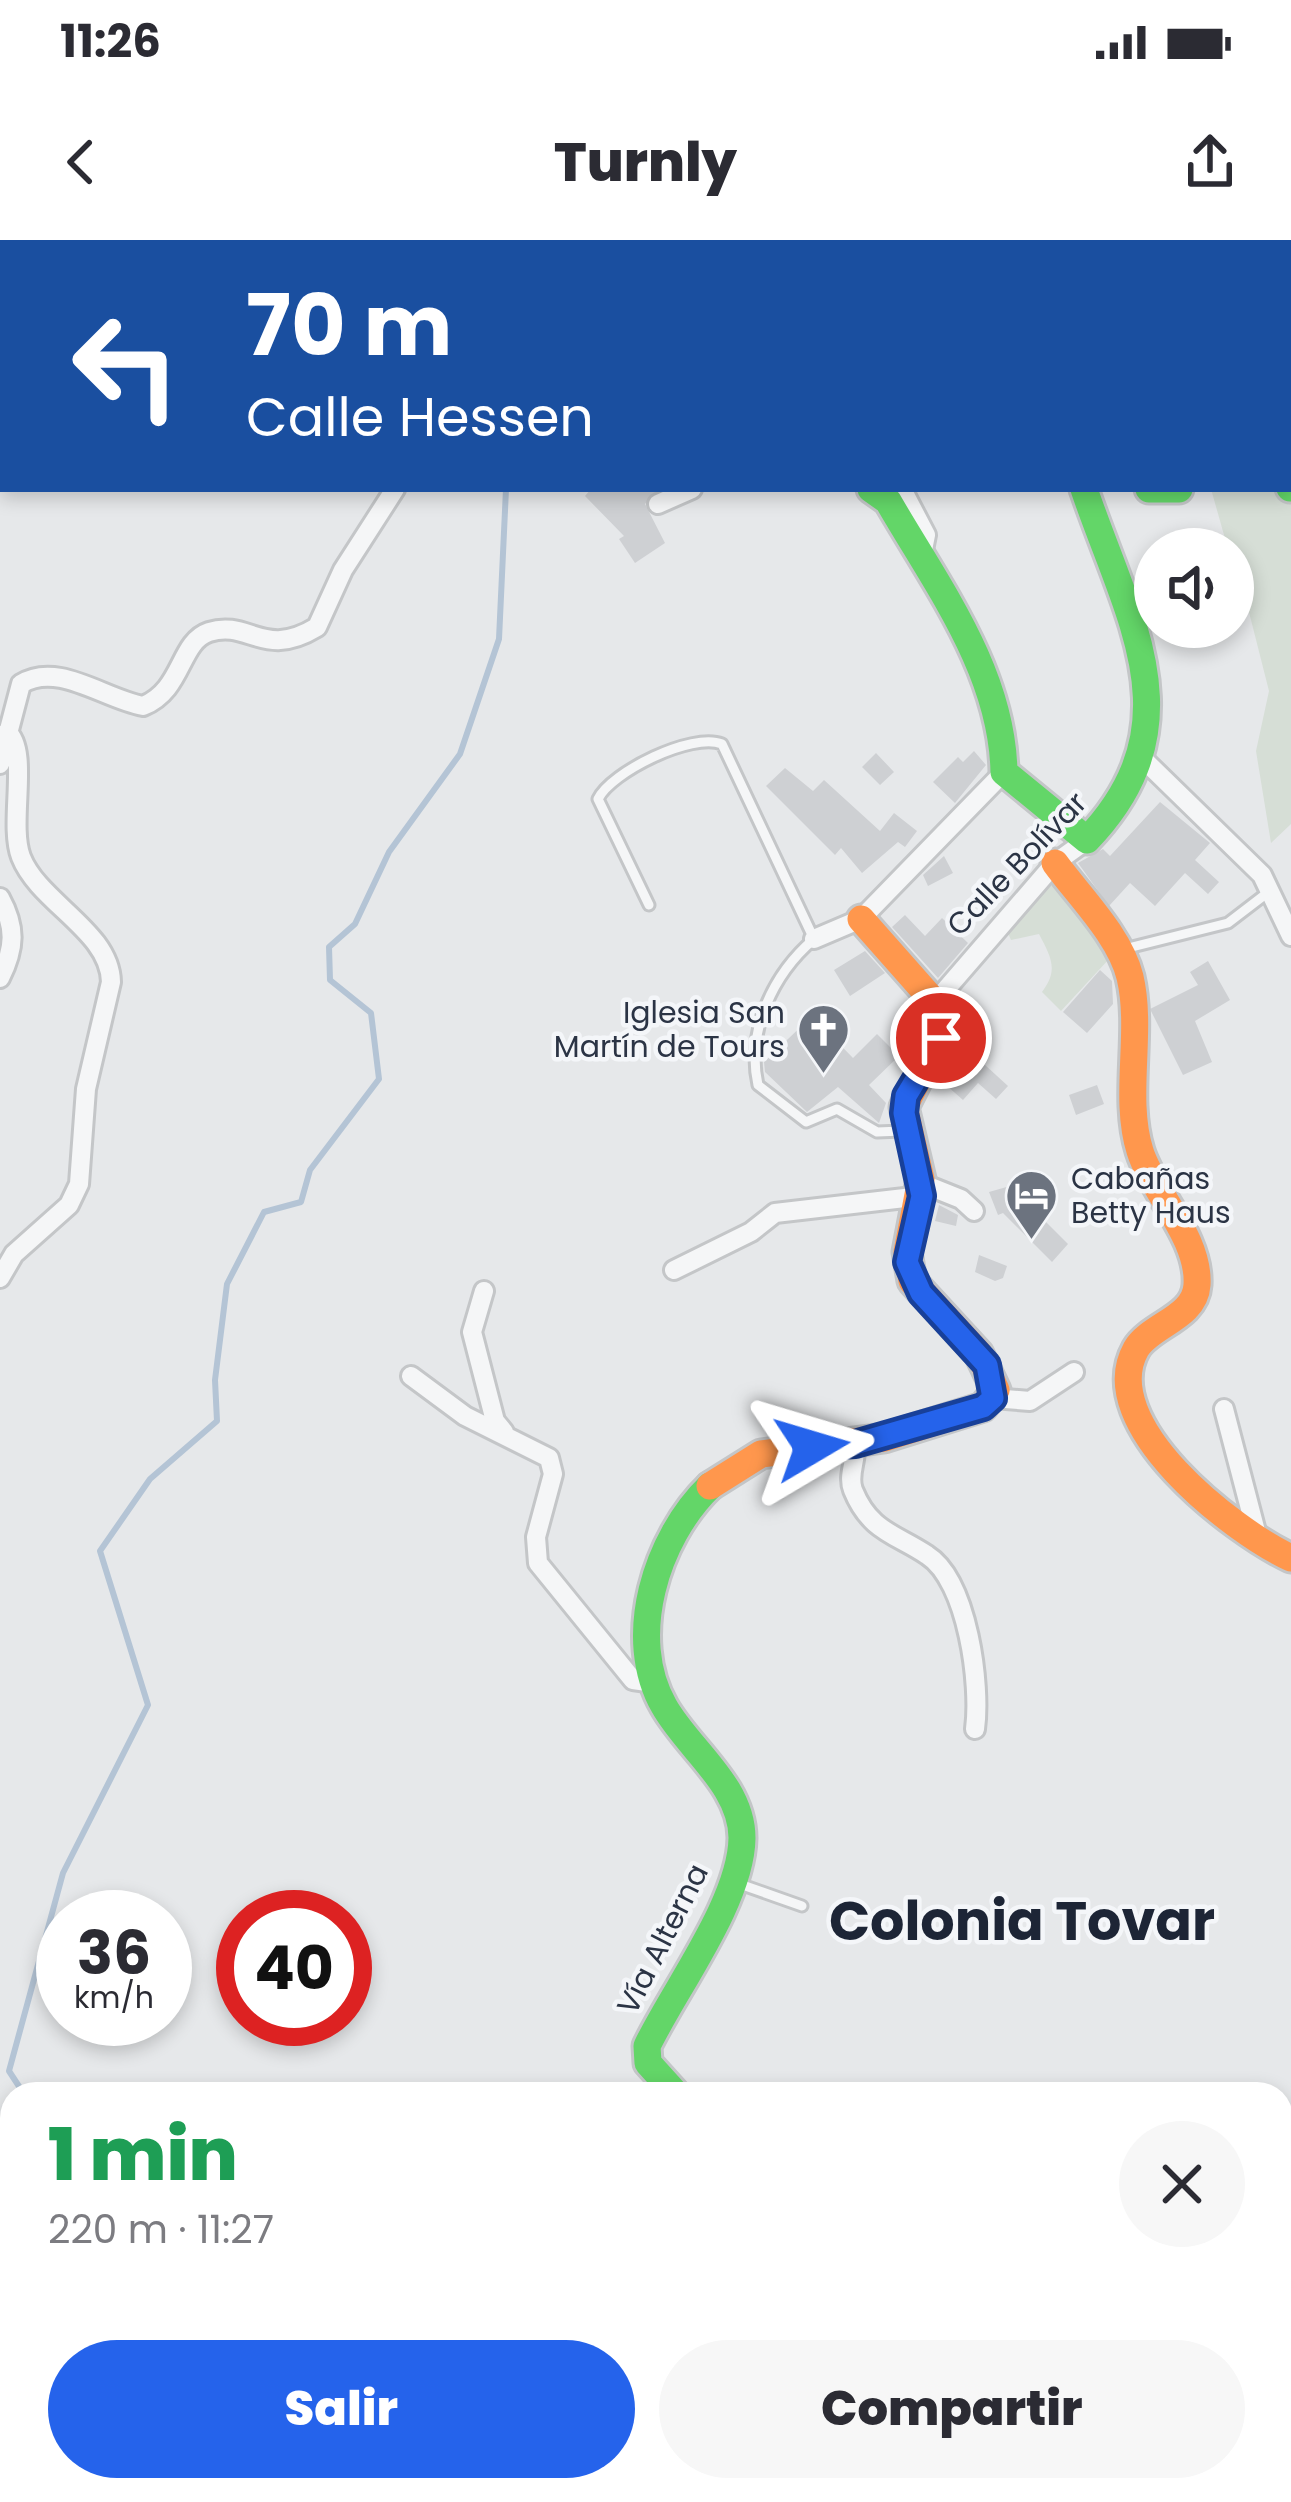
<!DOCTYPE html>
<html lang="es">
<head>
<meta charset="utf-8">
<style>
	:root { --surface:#fff; --page:#f7f7f7; --text:#2b2b33; --muted:#7c7c81; --accent:#2563eb }
	body { margin:0; font-family:Poppins,sans-serif; background:var(--page); color:var(--text); height:100vh; display:flex; flex-direction:column; font-size:45px; white-space:nowrap }
	* { box-sizing:border-box; margin:0 }
	p { font-size:39px; color:var(--muted) }
	.icon { flex:none; width:66px; height:66px; fill:none; stroke:currentColor; stroke-width:2; stroke-linecap:round; stroke-linejoin:round }
	.map { position:relative; flex:1; overflow:hidden }
	.panel { position:absolute; left:0px; top:1842px; width:1293px; height:420px; display:flex; flex-direction:column; background:var(--surface); border-radius:36px 36px 0 0; box-shadow:0 6px 18px #0003 }
	.panel>* { flex:none }
	.banner { position:absolute; left:0px; top:0px; width:1293px; height:252px; box-shadow:0 6px 18px #0003; background:#1a4fa0; color:#fff; overflow:hidden }
	.controls { position:absolute; left:1134px; top:288px; display:grid; gap:24px }
	.controls a { display:grid; place-items:center; width:120px; height:120px; border-radius:50%; background:var(--surface); box-shadow:0 6px 18px #0003; font-size:60px }
	.speed { position:absolute; left:36px; top:1650px; display:flex; gap:24px; font-size:60px; font-weight:700; text-align:center }
	.speed>* { display:grid; place-content:center; width:156px; height:156px; border-radius:50%; background:var(--surface); box-shadow:0 6px 18px #0003; line-height:1 }
	.speed small { font-size:30px; font-weight:400 }
	.speed .limit { border:18px solid #d22; background:#fff; color:#111 }
	.pin { position:absolute; display:grid; place-items:center; width:102px; height:102px; color:#fff; margin:-51px; border:6px solid #fff; border-radius:50%; box-shadow:0 3px 12px #0007 }
	.me { position:absolute; width:132px; margin:-66px; rotate:83deg; stroke-linejoin:round; filter:drop-shadow(0 0 9px #0008) }
	.turn { display:flex; align-items:center; gap:42px; height:252px; padding:0 48px; font-size:54px }
	.turn .icon { width:156px; height:156px; stroke-width:2.5 }
	.turn b { display:block; font-size:84px; line-height:102px }
	.round { display:grid; place-items:center; flex:none; width:126px; height:126px; border-radius:63px; background:var(--page) }
	.head { display:flex; align-items:center; justify-content:space-between; height:204px; padding:0 48px }
	h1 { font-size:72px; font-weight:800; line-height:90px; color:#1e9e55 }
	.button { display:flex; gap:24px; margin-top:auto; padding:24px 48px }
	.button a { flex:1; height:138px; border-radius:72px; background:var(--accent); color:#fff; font-size:48px; font-weight:800; line-height:138px; text-align:center }
	.button a+a { background:var(--page); color:var(--text) }
	.status { display:flex; justify-content:space-between; align-items:center; height:84px; padding:0 60px; background:var(--surface); direction:ltr }
	.status svg { height:33px; fill:currentColor }
	header { display:flex; justify-content:space-between; align-items:center; height:156px; padding:0 48px; background:var(--surface); font-size:54px; font-weight:800 }
	.map>svg:first-child { display:block }
	.green { fill:#d6ded6 }
	.lines { fill:none; stroke-linecap:round; stroke-linejoin:round }
	.stream { stroke:#b4c4d5; stroke-width:6 }
	.building { fill:#ced0d3 }
	.lane-casing { stroke:#c4c6c8; stroke-width:15 }
	.street-casing { stroke:#c4c6c8; stroke-width:24 }
	.fast-casing { stroke:#c4c6c8; stroke-width:33 }
	.slow-casing { stroke:#c4c6c8; stroke-width:33 }
	.lane { stroke:#f5f6f7; stroke-width:9 }
	.street { stroke:#f5f6f7; stroke-width:18 }
	.fast { stroke:#63d668; stroke-width:27 }
	.slow { stroke:#ff974d; stroke-width:27 }
	.route-casing { stroke:#184099; stroke-width:30 }
	.route { stroke:#2563eb; stroke-width:21 }
	.labels { text-anchor:middle; stroke-width:9; stroke-linejoin:round; paint-order:stroke }
	.street-label { font-size:30px; fill:#2b3445; stroke:#f4f6f9 }
	.poi-label { font-size:30px; fill:#2b3445; stroke:#f4f6f9; text-anchor:end }
	.town-label { font-size:54px; font-weight:bold; fill:#1d2536; stroke:#f4f6f9 }
</style>
</head>
<body>
<div class="status"><b>11:26</b><svg viewBox="0 0 49 12"><path d="M0 12V9h3v3zM5 12V6h3v6zM10 12V3h3v9zM15 12V0h3v12zM26 1h20v11H26zM47 4h2v5h-2z"/></svg></div>
<header><svg class="icon" aria-label="back" viewBox="0 0 24 24"><path d="M15 5l-7 7 7 7"/></svg>Turnly<svg class="icon" aria-label="share" viewBox="0 0 24 24"><path d="M12 15V3M7 8l5-5 5 5M5 13v7h14v-7"/></svg></header>
<div class="map">
<svg width="1291" height="2262" viewBox="0 0 1291 2262">
	<rect width="100%" height="100%" fill="#e6e8ea"/>
	<path class="green" d="M 1291,248 L 1291,584 L 1271,603 L 1256,511 L 1269,451 L 1233,309 L 1228,309 L 1211,249 Z
		M 1057,644 L 1110,718 L 1061,771 L 1042,752 C 1059,730 1051,717 1039,694 L 1011,700 L 1008,693 L 1047,647 Z"/>
	<g class="lines">
		<path class="stream" d="M 607,3 L 610,0
			M 24,1854 L 9,1831 L 63,1633 L 148,1465 L 100,1311 L 150,1239 L 217,1181 L 215,1140 L 227,1044 L 264,972 L 301,962 L 310,930 L 379,839 L 371,773 L 330,740 L 329,707 L 355,684 L 389,612 L 460,514 L 499,399 L 506,249
			M 113,2262 L 118,2250"/>
	</g>
	<path class="building" d="M 591,249 L 659,249 L 645,264 L 665,303 L 635,323 L 619,299 L 624,296 L 585,256 Z
		M 974,511 L 986,525 L 955,563 L 933,542 L 958,517 L 963,522 Z
		M 876,513 L 894,532 L 880,545 L 862,527 Z
		M 785,528 L 813,551 L 824,540 L 880,591 L 894,573 L 917,591 L 905,607 L 898,602 L 862,633 L 841,608 L 835,615 L 766,546 Z
		M 1160,562 L 1210,603 L 1195,620 L 1219,642 L 1208,654 L 1185,633 L 1155,666 L 1130,643 L 1109,666 L 1078,623 L 1103,609 L 1110,616 Z
		M 944,616 L 953,633 L 928,646 L 923,635 Z
		M 905,675 L 925,696 L 942,678 L 968,703 L 938,738 L 892,687 Z
		M 865,711 L 885,733 L 850,756 L 834,730 Z
		M 1208,721 L 1230,760 L 1195,781 L 1212,822 L 1183,835 L 1150,769 L 1198,745 L 1190,732 Z
		M 1100,730 L 1112,741 L 1113,764 L 1087,793 L 1063,772 Z
		M 812,776 L 853,818 L 877,794 L 899,816 L 869,845 L 886,863 L 879,883 L 838,847 L 807,872 L 765,832 L 764,822 Z
		M 973,814 L 1008,846 L 996,859 L 978,843 L 963,860 L 946,845 Z
		M 1097,845 L 1104,864 L 1076,875 L 1069,855 Z
		M 1028,941 L 1040,976 L 1068,1004 L 1052,1022 L 1003,973 L 998,975 L 989,952 Z
		M 939,965 L 958,975 L 956,986 L 935,981 Z
		M 979,1015 L 1007,1026 L 1003,1038 L 995,1041 L 975,1032 Z"/>
	<g class="lines">
		<defs>
			<path id="lane" d="M 649,665 L 598,559 C 611,532 692,492 722,504 L 814,699 C 773,734 746,791 758,845 L 806,882 L 837,869 L 877,892 L 902,891
				M 1124,709 L 1228,683 L 1271,650
				M 734,1642 L 802,1666"/>
			<path id="street" d="M 463,3 L 466,0
				M 1126,3 L 1126,0
				M 902,249 L 926,295 L 921,320
				M 658,264 L 692,249
				M 1141,517 L 1262,635 L 1291,696
				M 0,524 L 21,444 C 58,421 104,459 143,466 C 183,450 179,402 209,392 C 249,379 263,420 317,387 L 343,330 L 395,249
				M 0,658 C 16,687 15,708 0,738
				M 814,699 L 861,679 L 1004,532
				M 935,762 L 1055,623 L 1087,600
				M 921,943 L 961,959 L 974,971
				M 674,1030 L 751,992 L 775,973 L 922,956
				M 0,1038 L 14,1014 L 69,965 L 79,944 L 86,849 L 111,742 C 110,691 39,663 21,617 C 8,583 30,511 7,492
				M 484,1051 L 472,1092 L 495,1181 L 504,1192
				M 411,1136 L 465,1176 L 549,1218 L 553,1234 L 536,1297 L 538,1323 L 633,1440 L 654,1443
				M 993,1158 L 1030,1161 L 1074,1132
				M 1224,1169 L 1259,1303
				M 855,1204 C 857,1220 847,1235 853,1250 C 870,1292 896,1294 927,1315 C 968,1341 981,1446 975,1489
				M 172,2262 L 178,2250
				M 524,2262 L 532,2250
				M 1212,2262 L 1213,2250"/>
			<path id="fast" d="M 1258,3 L 1260,0
				M 1290,248 L 1291,248
				M 871,249 L 888,261 C 937,346 1002,431 1004,532 L 1087,600 C 1198,484 1128,379 1084,249
				M 1149,249 L 1179,249
				M 676,1854 L 648,1823 L 647,1806 C 675,1748 741,1662 742,1598 C 742,1545 688,1509 664,1466 C 625,1398 656,1298 710,1246"/>
			<path id="slow" d="M 170,0 L 170,3
				M 683,0 L 686,3
				M 254,3 L 256,0
				M 1055,623 C 1079,656 1120,696 1130,737 C 1143,792 1123,857 1140,911 C 1153,953 1200,998 1197,1045 C 1195,1078 1150,1085 1136,1109 C 1094,1184 1233,1291 1291,1318
				M 710,1246 L 761,1214 L 884,1198 L 983,1167 L 996,1150 L 979,1114 L 912,1041 L 907,1012 L 921,939 L 904,867 L 940,796 L 944,773 L 861,679"/>
		</defs>
		<use href="#lane" class="lane-casing"/>
		<use href="#street" class="street-casing"/>
		<use href="#fast" class="fast-casing"/>
		<use href="#slow" class="slow-casing"/>
		<use href="#lane" class="lane"/>
		<use href="#street" class="street"/>
		<use href="#fast" class="fast"/>
		<use href="#slow" class="slow"/>
	</g>
	<g class="lines">
		<defs>
			<path id="route" d="M 812,1207 L 855,1204 L 983,1167 L 993,1158 L 987,1125 L 921,1053 L 907,1022 L 922,956 L 904,873 L 906,856 L 941,798"/>
		</defs>
		<use href="#route" class="route-casing"/>
		<use href="#route" class="route"/>
	</g>
	<defs>
		<symbol id="church-pin" viewBox="-11 -11 22 30"><path d="M0 17L-7.5 6A9.5 9.5 0 1 1 7.5 6Z" fill="#6c737f" stroke="#f4f6f9"/><path d="M-1.2-6h2.4v3.5h3.3v2.4h-3.3V6h-2.4V-.1h-3.3v-2.4h3.3Z" fill="#fff"/></symbol>
		<symbol id="hotel-pin" viewBox="-11 -11 22 30"><path d="M0 17L-7.5 6A9.5 9.5 0 1 1 7.5 6Z" fill="#6c737f" stroke="#f4f6f9"/><path d="M-6-4.5h1.5V1H6V5H4.5V3h-9V5H-6ZM-4 0a1.8 1.8 0 1 1 3.6 0ZM.5 0V-2.5h3Q6-2.5 6 0Z" fill="#fff"/></symbol>
	</defs>
	<g fill-rule="evenodd">
		<use href="#church-pin" x="794" y="760" width="59" height="81"/>
		<use href="#hotel-pin" x="1002" y="926" width="59" height="81"/>
	</g>
	<g class="labels">
		<g class="street-label">
			<text transform="translate(1017 624) rotate(-46)" y="10">Calle Bolívar</text>
			<text transform="translate(663 1699) rotate(-63)" y="10">Vía Alterna</text>
		</g>
		<g class="poi-label">
			<text x="785" y="783">Iglesia San<tspan x="785" dy="34">Martín de Tours</tspan></text>
			<text x="1071" y="949" text-anchor="start">Cabañas<tspan x="1071" dy="34">Betty Haus</tspan></text>
		</g>
		<g class="town-label">
			<text x="1022" y="1700">Colonia Tovar</text>
		</g>
	</g>
</svg>
<div class="controls">
<a><svg class="icon" aria-label="sound" viewBox="0 0 24 24"><path d="M4 9h4l5-4v14l-5-4H4zM17 9q2 3 0 6"/></svg></a>
</div>
<div class="speed"><div>36<small>km/h</small></div><div class="limit">40</div></div>
<div class="pin" style="left:941px;top:798px;background:#d93025"><svg class="icon" aria-label="arrive" viewBox="0 0 24 24"><path d="M6 21V4h12l-3 4 3 4H6"/></svg></div>
<svg class="me" style="left:812px;top:1207px" viewBox="-20 -20 40 40"><path d="M0-17L14 15 0 8-14 15z" fill="#2563eb" stroke="#fff" stroke-width="4"/></svg>
<div class="banner">
<div class="turn"><svg class="icon" aria-label="left" viewBox="0 0 24 24"><path d="M17 20v-9H6M10 6l-5 5 5 5"/></svg><div><b>70 m</b>Calle Hessen</div></div>
</div>
<section class="panel">
<div class="head"><div><h1>1 min</h1><p>220 m · 11:27</p></div><a class="round"><svg class="icon" aria-label="close" viewBox="0 0 24 24"><path d="M6 6l12 12M18 6L6 18"/></svg></a></div>
<div class="button"><a>Salir</a><a>Compartir</a></div>
</section>
</div>
</body>
</html>
